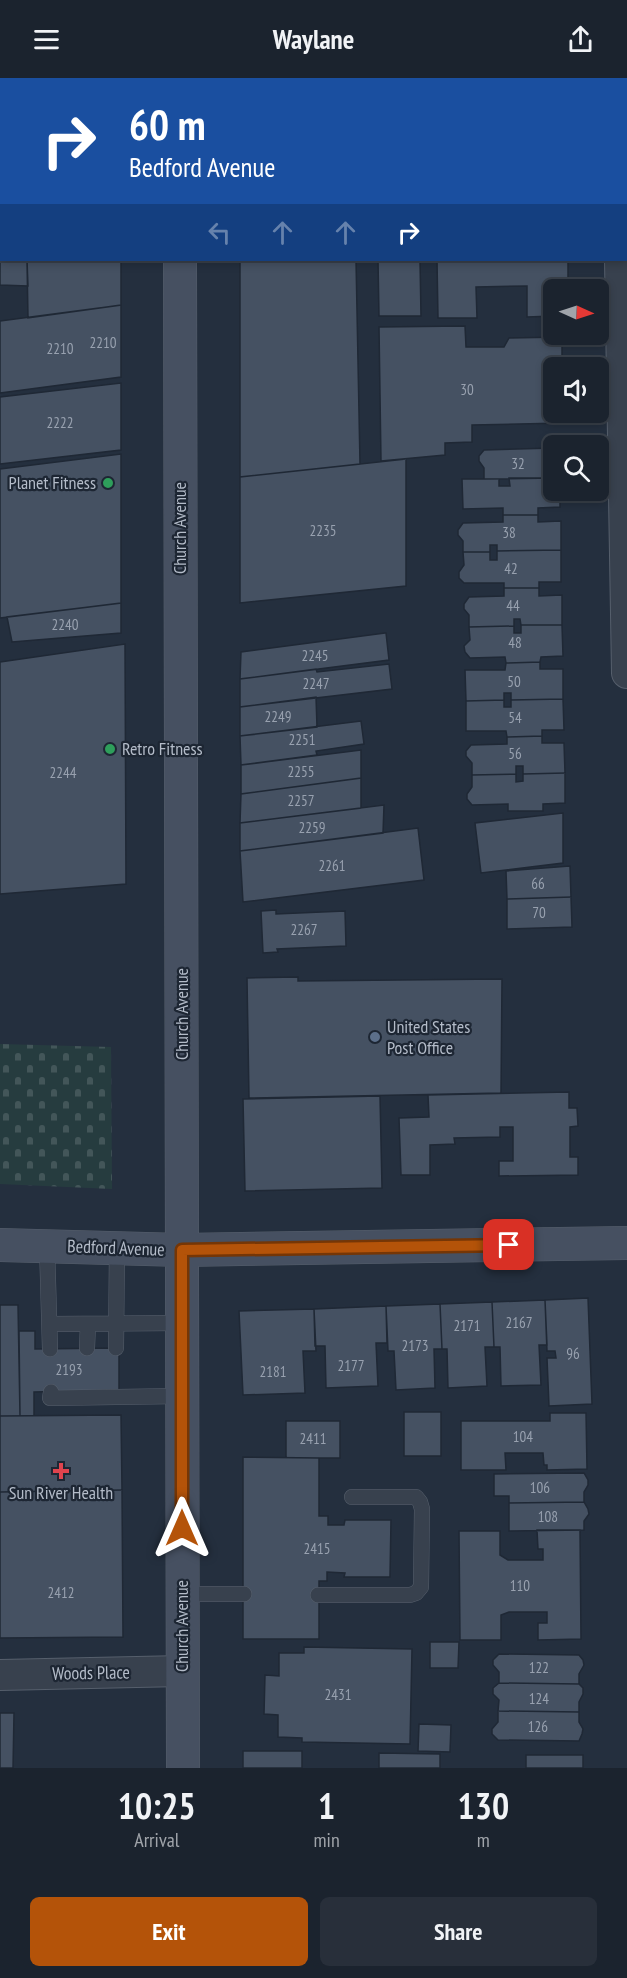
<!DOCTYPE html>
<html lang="en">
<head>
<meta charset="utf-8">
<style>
	:root { --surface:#1b232e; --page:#282f3a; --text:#f1f3f6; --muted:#a0a4aa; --line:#39404a; --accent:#b45309 }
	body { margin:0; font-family:"PT Sans Narrow",sans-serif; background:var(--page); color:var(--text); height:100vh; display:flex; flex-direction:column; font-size:22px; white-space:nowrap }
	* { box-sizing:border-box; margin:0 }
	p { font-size:20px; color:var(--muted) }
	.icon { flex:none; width:33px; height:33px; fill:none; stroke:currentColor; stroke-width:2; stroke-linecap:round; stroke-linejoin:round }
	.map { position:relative; height:1690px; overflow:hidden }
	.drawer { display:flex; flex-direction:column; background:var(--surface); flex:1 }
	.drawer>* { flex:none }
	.banner { position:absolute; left:0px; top:0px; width:627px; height:183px; box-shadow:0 3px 9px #0003,0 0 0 2px var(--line); background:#1a4fa0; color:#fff; overflow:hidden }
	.needle { width:39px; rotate:93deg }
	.buttons { position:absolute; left:543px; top:201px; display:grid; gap:12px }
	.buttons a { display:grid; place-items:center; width:66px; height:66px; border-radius:9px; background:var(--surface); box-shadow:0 3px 9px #0003,0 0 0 2px var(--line); font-size:30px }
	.pin { position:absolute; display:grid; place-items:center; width:51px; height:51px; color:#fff; margin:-26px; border-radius:12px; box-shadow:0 3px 9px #0006 }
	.me { position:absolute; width:66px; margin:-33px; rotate:0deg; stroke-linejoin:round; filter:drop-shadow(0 0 4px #0008) }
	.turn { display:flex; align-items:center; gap:21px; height:126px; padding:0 30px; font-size:27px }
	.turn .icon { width:78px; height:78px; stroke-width:2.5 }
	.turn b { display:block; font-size:42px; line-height:51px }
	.lanes { display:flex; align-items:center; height:57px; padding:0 30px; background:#0003; justify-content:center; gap:30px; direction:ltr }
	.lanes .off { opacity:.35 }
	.eta { display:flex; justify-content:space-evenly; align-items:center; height:102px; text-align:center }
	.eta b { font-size:36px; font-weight:800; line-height:42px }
	.cta { display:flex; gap:12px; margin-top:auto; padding:12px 30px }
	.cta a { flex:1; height:69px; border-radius:9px; background:var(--accent); color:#fff; font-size:24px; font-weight:800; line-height:69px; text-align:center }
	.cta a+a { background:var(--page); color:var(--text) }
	header { display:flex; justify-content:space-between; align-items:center; height:78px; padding:0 30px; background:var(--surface); font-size:27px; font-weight:800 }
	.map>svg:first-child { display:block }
	.cemetery { fill:url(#cemetery-stones) }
	.building { fill:#455162; stroke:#1f2835; stroke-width:1.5 }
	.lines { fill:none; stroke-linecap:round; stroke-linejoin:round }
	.lane-casing { stroke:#565f6c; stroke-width:16 }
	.street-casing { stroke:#565f6c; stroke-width:32 }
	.secondary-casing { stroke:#565f6c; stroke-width:34 }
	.primary-casing { stroke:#414a57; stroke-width:34 }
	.lane { stroke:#38414e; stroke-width:15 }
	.street { stroke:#38414e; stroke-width:30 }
	.secondary { stroke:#465061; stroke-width:33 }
	.primary { stroke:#56606e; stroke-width:33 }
	.route-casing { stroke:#753606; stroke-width:15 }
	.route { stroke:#b45309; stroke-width:10 }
	.leisure-dot { fill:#2e9e5b; stroke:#1d2633; stroke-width:2 }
	.service-dot { fill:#5c6f8a; stroke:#1d2633; stroke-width:2 }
	.health-dot { fill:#e0444e; stroke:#1d2633; stroke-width:2 }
	.labels { text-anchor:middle; stroke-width:4.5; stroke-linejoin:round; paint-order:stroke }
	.number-label { font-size:15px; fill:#98a1af }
	.poi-label { font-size:18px; fill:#b4bcc9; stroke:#1d2633; text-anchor:start }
	.street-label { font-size:18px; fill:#b4bcc9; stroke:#1d2633 }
</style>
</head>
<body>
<header><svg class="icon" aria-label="menu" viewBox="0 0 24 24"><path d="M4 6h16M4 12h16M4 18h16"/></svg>Waylane<svg class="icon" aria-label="share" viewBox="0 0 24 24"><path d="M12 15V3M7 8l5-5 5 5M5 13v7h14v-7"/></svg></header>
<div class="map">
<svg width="627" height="1690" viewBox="0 0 627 1690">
	<defs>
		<pattern id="cemetery-stones" width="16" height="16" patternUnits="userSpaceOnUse" patternTransform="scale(1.5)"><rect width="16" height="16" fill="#263c3f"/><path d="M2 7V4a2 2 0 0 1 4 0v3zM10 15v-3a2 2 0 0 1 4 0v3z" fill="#435659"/></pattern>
	</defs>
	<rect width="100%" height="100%" fill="#242f3e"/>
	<path class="cemetery" d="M 0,966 L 111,969 L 112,1111 L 0,1106 Z"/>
	<path class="building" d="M 0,74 L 2,74 L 2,182 L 27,182 L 28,208 L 0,207 Z
		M 27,182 L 121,182 L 121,227 L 28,240 Z
		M 240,182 L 356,182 L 360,386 L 240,399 Z
		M 378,182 L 420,182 L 421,238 L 379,238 Z
		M 437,182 L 568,182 L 568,212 L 554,212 L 554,238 L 527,239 L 527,208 L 476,209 L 477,240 L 438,240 Z
		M 121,227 L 121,299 L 0,315 L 0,243 Z
		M 465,248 L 466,269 L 504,269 L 509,260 L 562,259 L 562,290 L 554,290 L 554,334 L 563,334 L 563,345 L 472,347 L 472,364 L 445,365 L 445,377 L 381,383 L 379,249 Z
		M 121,305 L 121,372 L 0,386 L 0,319 Z
		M 554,370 L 554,400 L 484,401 L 484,390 L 479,383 L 479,378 L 484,372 Z
		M 121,376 L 121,525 L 0,540 L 0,391 Z
		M 406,381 L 406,508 L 240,525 L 240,399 Z
		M 509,400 L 554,400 L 554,412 L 560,412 L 560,429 L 538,430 L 538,437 L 503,437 L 503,430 L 463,431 L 462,401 L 499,401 L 499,408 L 510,408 Z
		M 503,437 L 538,437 L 538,444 L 561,443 L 561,472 L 497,473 L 497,467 L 490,467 L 490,474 L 463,474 L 463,463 L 458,457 L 458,452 L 463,445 L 503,444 Z
		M 561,472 L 561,504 L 539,504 L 539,510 L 504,510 L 504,505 L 464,505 L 459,500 L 459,494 L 464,487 L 463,474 L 490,474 L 490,482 L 497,482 L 497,473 Z
		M 504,510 L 539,510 L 539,518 L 562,517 L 562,547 L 521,547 L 520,541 L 514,541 L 514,548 L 469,549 L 469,537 L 464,531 L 464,526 L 469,519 L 504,518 Z
		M 121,525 L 121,555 L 12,564 L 7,539 Z
		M 521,547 L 562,547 L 563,578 L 541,579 L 540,584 L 506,585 L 505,579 L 470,580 L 465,574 L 464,568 L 470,562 L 469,549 L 514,548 L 514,555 L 521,555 Z
		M 385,555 L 386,555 L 389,582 L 240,601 L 241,574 Z
		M 125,566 L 126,806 L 0,816 L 0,584 Z
		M 540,584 L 540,591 L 563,591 L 563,621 L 511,622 L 511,615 L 504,615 L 504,622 L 466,623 L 465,592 L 505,592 L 506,585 Z
		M 389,586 L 392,611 L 240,629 L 240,601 L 316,591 L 317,594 Z
		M 316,619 L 317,649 L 240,658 L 240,629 Z
		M 563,621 L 564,652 L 542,652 L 542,658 L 507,659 L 506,653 L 466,653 L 466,623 L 504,622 L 504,629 L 511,629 L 511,622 Z
		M 361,643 L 364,666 L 316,673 L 317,677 L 241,687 L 240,658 Z
		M 542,658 L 542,665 L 564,665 L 565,695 L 523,696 L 523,688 L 516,688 L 516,696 L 472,697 L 472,685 L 466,678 L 466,673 L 471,667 L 507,666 L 507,659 Z
		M 361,672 L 361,700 L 241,716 L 241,687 Z
		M 565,695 L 565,725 L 543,726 L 543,733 L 508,733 L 508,726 L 472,727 L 467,721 L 467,716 L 472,709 L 472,697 L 516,696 L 516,704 L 523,703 L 523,696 Z
		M 361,700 L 361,730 L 240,745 L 241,716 Z
		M 384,727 L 383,755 L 240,773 L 240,745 Z
		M 563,735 L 563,785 L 481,795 L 475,745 Z
		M 418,750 L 424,802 L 243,824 L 240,773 Z
		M 570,788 L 571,819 L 507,821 L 506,793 Z
		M 571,819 L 572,849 L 507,851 L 507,821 Z
		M 276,832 L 276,836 L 345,833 L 346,868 L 277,871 L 278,874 L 263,875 L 261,833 Z
		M 298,899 L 298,903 L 502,901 L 501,1015 L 249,1020 L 247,900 Z
		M 569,1014 L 569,1030 L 577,1030 L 578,1048 L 570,1049 L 570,1079 L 578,1079 L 578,1097 L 499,1098 L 499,1083 L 513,1083 L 513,1049 L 500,1049 L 500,1059 L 454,1060 L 455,1066 L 430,1067 L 430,1097 L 401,1097 L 399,1040 L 429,1039 L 428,1017 Z
		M 380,1018 L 382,1110 L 245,1113 L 243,1021 Z
		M 588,1220 L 592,1326 L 549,1328 L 547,1280 L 556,1280 L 555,1273 L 547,1273 L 545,1222 Z
		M 545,1222 L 547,1267 L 539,1267 L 541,1307 L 501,1308 L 500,1269 L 494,1269 L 492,1224 Z
		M 492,1224 L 494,1269 L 485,1269 L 487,1308 L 448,1310 L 447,1271 L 442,1271 L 440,1226 Z
		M 440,1226 L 442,1271 L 434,1271 L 435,1310 L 396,1312 L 394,1273 L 388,1273 L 386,1228 Z
		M 0,1227 L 18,1227 L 20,1338 L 0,1338 Z
		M 386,1228 L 387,1265 L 376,1265 L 378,1308 L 326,1310 L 325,1268 L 315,1268 L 314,1231 Z
		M 314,1231 L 316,1273 L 303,1273 L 305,1315 L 243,1317 L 239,1233 Z
		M 19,1253 L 35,1253 L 35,1271 L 119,1270 L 119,1312 L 34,1314 L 34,1338 L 20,1338 Z
		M 404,1334 L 441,1334 L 441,1378 L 404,1378 Z
		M 550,1335 L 586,1335 L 587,1391 L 547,1392 L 547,1387 L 544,1387 L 543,1375 L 505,1375 L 506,1392 L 461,1392 L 461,1343 L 550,1343 Z
		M 121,1337 L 122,1412 L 0,1414 L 0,1338 Z
		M 286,1343 L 340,1343 L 340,1380 L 286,1380 Z
		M 243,1379 L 319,1380 L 319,1438 L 328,1438 L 328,1447 L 344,1447 L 345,1442 L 391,1442 L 390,1499 L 344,1499 L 345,1495 L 327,1494 L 327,1503 L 319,1503 L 319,1561 L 243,1561 Z
		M 584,1395 L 588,1402 L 588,1407 L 584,1414 L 584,1424 L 509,1425 L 509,1418 L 494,1418 L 494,1396 Z
		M 122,1412 L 123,1559 L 0,1560 L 0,1414 Z
		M 584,1424 L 588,1431 L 589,1436 L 584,1443 L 584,1452 L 509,1453 L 509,1425 Z
		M 537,1452 L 580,1452 L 581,1561 L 538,1562 L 538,1545 L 547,1545 L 547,1534 L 509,1534 L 501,1537 L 501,1562 L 460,1562 L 459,1453 L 500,1453 L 500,1477 L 508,1482 L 543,1482 L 543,1471 L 538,1471 Z
		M 430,1564 L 459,1564 L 458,1590 L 430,1590 Z
		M 304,1569 L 412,1571 L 410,1666 L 302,1664 L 302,1660 L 278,1659 L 278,1637 L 264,1636 L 265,1597 L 279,1598 L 279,1575 L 304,1575 Z
		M 499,1576 L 579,1577 L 583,1582 L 584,1587 L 579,1596 L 579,1606 L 499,1605 L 499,1594 L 493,1587 L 493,1582 Z
		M 499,1605 L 579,1606 L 583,1610 L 583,1616 L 579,1624 L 579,1634 L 498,1633 L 499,1622 L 493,1616 L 493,1610 Z
		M 498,1633 L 579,1634 L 579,1644 L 583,1651 L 582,1656 L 579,1663 L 498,1662 L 492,1656 L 492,1651 L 498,1644 Z
		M 0,1635 L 14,1635 L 13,1690 L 0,1690 Z
		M 419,1646 L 451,1647 L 450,1674 L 418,1673 Z
		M 243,1673 L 302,1673 L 302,1690 L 243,1690 Z
		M 379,1675 L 440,1676 L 440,1690 L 379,1690 Z
		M 526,1677 L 583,1677 L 583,1690 L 526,1690 Z"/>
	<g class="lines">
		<defs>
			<path id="lane" d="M 47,1168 L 50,1271
				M 50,1246 L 182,1245
				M 87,1270 L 88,1246
				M 116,1270 L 117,1170
				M 51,1314 L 50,1320 L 182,1318
				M 182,1516 L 244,1516
				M 318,1517 L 410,1517 L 416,1515 L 421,1509 L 422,1431 L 420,1424 L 416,1419 L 352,1419"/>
			<path id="street" d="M 617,0 L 618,2
				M 620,182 L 627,595
				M 0,1597 L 182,1593"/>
			<path id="secondary" d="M 169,0 L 169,2
				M 180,182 L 183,1690
				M 0,1167 L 182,1172 L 627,1165"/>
			<path id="primary" d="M 57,2 L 68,0
				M 0,10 L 2,9"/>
		</defs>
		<use href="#lane" class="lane-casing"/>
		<use href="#street" class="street-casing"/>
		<use href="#secondary" class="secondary-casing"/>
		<use href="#primary" class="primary-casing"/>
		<use href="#lane" class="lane"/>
		<use href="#street" class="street"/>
		<use href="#secondary" class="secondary"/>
		<use href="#primary" class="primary"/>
	</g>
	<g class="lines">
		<defs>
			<path id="route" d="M 182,1450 L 182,1172 L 509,1167"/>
		</defs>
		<use href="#route" class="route-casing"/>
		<use href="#route" class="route"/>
	</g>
	<g class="leisure-dot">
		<circle cx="108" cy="405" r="6"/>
		<circle cx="110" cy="671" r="6"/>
	</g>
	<circle class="service-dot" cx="375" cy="959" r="6"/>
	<path class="health-dot" d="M58 1384h6v6h6v6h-6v6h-6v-6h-6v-6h6z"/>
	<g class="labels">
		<g class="number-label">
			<text x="103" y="270">2210</text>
			<text x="60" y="276">2210</text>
			<text x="467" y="317">30</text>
			<text x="60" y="350">2222</text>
			<text x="518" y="391">32</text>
			<text x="323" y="458">2235</text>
			<text x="509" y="460">38</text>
			<text x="511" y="496">42</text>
			<text x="513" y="533">44</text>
			<text x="65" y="552">2240</text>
			<text x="515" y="570">48</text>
			<text x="315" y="583">2245</text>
			<text x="514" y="609">50</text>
			<text x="316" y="611">2247</text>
			<text x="278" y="644">2249</text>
			<text x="515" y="645">54</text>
			<text x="302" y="667">2251</text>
			<text x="515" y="681">56</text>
			<text x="301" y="699">2255</text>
			<text x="63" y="700">2244</text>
			<text x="301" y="728">2257</text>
			<text x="312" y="755">2259</text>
			<text x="332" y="793">2261</text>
			<text x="538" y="811">66</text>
			<text x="539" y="840">70</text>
			<text x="304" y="857">2267</text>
			<text x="519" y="1250">2167</text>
			<text x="467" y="1253">2171</text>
			<text x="415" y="1273">2173</text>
			<text x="573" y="1281">96</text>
			<text x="351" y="1293">2177</text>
			<text x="69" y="1297">2193</text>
			<text x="273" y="1299">2181</text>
			<text x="523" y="1364">104</text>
			<text x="313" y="1366">2411</text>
			<text x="540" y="1415">106</text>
			<text x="548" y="1444">108</text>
			<text x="317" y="1476">2415</text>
			<text x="520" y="1513">110</text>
			<text x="61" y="1520">2412</text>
			<text x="539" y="1595">122</text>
			<text x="338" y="1622">2431</text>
			<text x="539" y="1626">124</text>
			<text x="538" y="1654">126</text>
		</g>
		<g class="poi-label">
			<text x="96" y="411" text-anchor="end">Planet Fitness</text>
			<text x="122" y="677">Retro Fitness</text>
			<text x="387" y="955">United States<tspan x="387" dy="21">Post Office</tspan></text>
			<text x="61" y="1421" text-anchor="middle">Sun River Health</text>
		</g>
		<g class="street-label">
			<text transform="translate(180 450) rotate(-90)" y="6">Church Avenue</text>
			<text transform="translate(182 936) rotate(-90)" y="6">Church Avenue</text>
			<text transform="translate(116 1170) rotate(2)" y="6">Bedford Avenue</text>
			<text transform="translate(182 1548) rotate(-90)" y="6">Church Avenue</text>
			<text transform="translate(91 1595) rotate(-1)" y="6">Woods Place</text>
		</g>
	</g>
</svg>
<div class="buttons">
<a><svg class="needle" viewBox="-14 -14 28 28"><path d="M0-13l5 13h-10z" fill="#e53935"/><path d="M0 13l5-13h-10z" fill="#a0a4aa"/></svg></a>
<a><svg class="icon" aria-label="sound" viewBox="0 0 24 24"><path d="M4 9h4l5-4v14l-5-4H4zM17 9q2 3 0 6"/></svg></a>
<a><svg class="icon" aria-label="search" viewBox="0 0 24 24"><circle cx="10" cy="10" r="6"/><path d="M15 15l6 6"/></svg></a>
</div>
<div class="pin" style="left:509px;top:1167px;background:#d93025"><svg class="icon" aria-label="arrive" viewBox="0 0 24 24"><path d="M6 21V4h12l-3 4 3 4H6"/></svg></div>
<svg class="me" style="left:182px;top:1450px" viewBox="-20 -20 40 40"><path d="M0-17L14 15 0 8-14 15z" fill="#b45309" stroke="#fff" stroke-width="4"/></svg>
<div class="banner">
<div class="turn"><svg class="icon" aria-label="right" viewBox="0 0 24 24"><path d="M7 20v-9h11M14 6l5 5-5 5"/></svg><div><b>60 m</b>Bedford Avenue</div></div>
<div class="lanes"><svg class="icon off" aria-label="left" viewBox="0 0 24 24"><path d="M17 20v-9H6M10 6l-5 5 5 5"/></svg><svg class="icon off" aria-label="ahead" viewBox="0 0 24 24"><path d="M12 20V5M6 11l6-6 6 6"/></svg><svg class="icon off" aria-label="ahead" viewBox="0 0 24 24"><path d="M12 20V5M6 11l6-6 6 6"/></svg><svg class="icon" aria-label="right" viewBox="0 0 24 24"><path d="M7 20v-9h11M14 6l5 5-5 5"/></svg></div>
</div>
</div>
<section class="drawer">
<div class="eta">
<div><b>10:25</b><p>Arrival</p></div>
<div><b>1</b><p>min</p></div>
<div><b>130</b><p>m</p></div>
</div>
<div class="cta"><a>Exit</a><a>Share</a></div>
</section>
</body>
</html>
